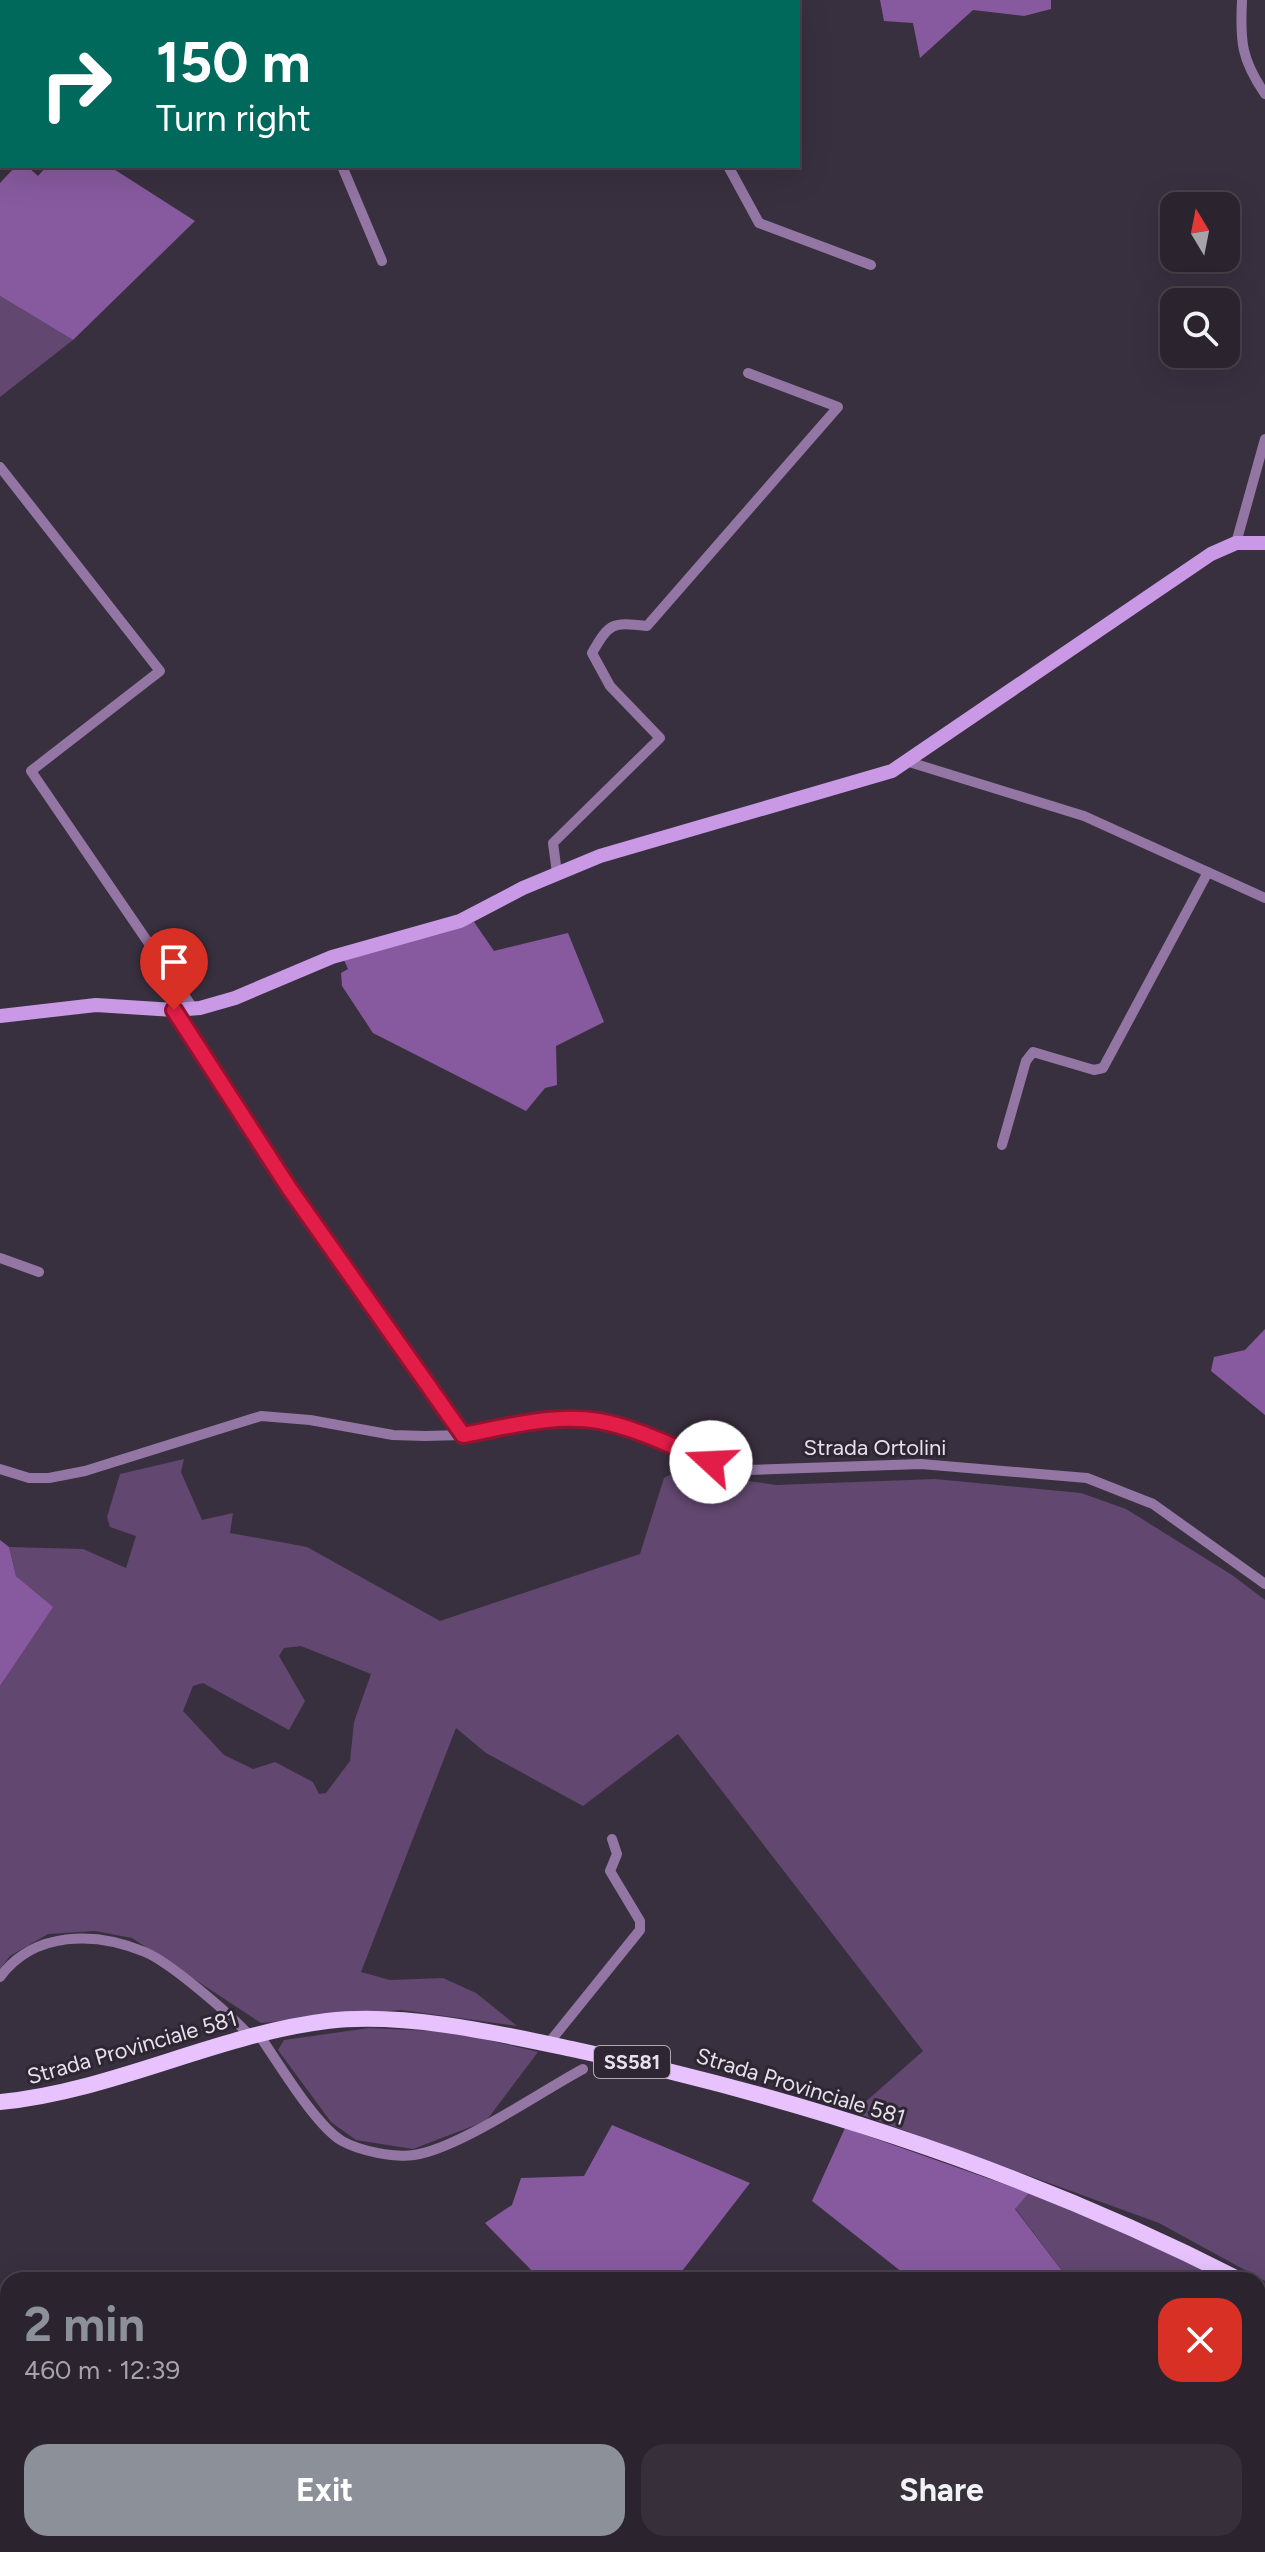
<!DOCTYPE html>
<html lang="en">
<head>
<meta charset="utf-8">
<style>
	:root { --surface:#2b242f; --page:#37303b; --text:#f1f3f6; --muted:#a6a4aa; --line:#47414b; --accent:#8c9099 }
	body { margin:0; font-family:Figtree,sans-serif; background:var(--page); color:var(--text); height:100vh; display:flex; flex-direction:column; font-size:30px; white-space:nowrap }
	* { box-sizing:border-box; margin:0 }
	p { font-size:26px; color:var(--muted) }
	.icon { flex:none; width:44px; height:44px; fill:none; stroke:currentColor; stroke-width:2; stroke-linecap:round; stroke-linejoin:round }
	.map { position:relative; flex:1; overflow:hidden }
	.details { position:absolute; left:0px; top:2272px; width:1266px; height:280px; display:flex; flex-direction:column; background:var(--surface); border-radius:24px 24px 0 0; box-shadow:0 8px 32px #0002,0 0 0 2px var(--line) }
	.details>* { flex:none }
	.top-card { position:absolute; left:0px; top:0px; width:800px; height:168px; box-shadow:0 8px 32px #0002,0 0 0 2px var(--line); background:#00695c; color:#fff; overflow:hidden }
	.needle { width:52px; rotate:350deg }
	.controls { position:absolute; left:1160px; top:192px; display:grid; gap:16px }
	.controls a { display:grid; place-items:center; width:80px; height:80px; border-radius:16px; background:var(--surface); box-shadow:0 8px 32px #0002,0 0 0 2px var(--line); font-size:40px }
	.pin { position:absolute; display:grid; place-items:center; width:68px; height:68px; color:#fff; margin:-82px -34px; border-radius:50% 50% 50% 0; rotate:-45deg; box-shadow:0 0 8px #0007 }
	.pin .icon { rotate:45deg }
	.me { position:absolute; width:88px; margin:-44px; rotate:290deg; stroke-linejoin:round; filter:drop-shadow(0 0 6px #0008) }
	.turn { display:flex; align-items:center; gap:28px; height:168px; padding:0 24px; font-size:36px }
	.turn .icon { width:104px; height:104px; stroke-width:2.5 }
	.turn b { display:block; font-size:56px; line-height:68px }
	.round { display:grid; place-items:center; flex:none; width:84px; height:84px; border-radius:24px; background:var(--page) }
	.overview { display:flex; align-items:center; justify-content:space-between; height:136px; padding:0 24px }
	h1 { font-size:48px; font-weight:700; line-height:60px; color:var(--accent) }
	.primary-button { display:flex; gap:16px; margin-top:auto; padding:16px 24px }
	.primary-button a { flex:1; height:92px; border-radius:24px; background:var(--accent); color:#fff; font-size:32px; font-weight:700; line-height:92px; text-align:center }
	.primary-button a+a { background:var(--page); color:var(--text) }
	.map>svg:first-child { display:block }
	.green { fill:#624770; fill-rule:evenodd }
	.forest { fill:#875a9f }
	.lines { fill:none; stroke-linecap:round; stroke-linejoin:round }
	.street { stroke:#9476a5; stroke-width:10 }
	.secondary { stroke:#ca99e6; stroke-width:14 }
	.primary { stroke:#e7c2fd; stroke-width:16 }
	.route-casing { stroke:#92132f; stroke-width:20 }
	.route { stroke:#e11d48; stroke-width:14 }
	.labels { text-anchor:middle; stroke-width:6; stroke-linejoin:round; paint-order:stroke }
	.shield { fill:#2f2634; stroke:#b0a9b3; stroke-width:2 }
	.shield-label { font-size:20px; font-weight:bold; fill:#e7e1ea }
	.street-label { font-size:22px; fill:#e7e1ea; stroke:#2f2634 }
</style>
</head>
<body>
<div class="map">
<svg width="1265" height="2552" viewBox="0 0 1265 2552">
	<rect width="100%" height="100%" fill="#39303f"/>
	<path class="green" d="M 0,296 L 73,340 L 0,397 Z
		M 184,1459 L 181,1472 L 202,1520 L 233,1513 L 230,1533 L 307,1547 L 440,1621 L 640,1554 L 664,1478 L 683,1467 L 702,1474 L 776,1485 L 935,1479 L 1081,1493 L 1126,1509 L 1232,1575 L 1265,1600 L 1265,2281 L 1159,2223 L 854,2112 L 923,2051 L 678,1734 L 583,1806 L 486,1753 L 456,1728 L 361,1972 L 390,1980 L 443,1978 L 476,1993 L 517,2026 L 401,2010 L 261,2023 L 132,1938 L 95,1931 L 48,1934 L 10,1956 L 0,1969 L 0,1686 L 52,1607 L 16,1576 L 9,1547 L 83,1549 L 126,1568 L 136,1536 L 110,1527 L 107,1517 L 120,1474 ZM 301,1646 L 371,1674 L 354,1722 L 350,1761 L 326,1793 L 319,1794 L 313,1782 L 275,1762 L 253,1769 L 224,1755 L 183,1711 L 193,1686 L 203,1683 L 289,1730 L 305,1701 L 279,1656 L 284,1648 Z
		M 369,2028 L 454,2032 L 538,2052 L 486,2121 L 413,2149 L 356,2140 L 331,2122 L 278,2050 L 284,2040 Z
		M 1029,2193 L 1171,2249 L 1225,2280 L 1069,2280 L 1015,2208 Z
		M 1258,2299 L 1265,2303 L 1265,2423 L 1258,2426 Z
		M 1265,2431 L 1265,2532 L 1258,2520 L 1258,2433 Z"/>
	<path class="forest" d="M 880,0 L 1051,0 L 1051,9 L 1024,16 L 973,10 L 920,58 L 913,23 L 884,21 Z
		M 16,166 L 27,166 L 38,176 L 47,166 L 109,166 L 195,221 L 73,340 L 0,296 L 0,183 Z
		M 474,922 L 494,951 L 568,933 L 604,1022 L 556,1046 L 557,1085 L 545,1088 L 526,1111 L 373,1033 L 342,986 L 341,973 L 348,969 L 344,960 Z
		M 1265,1329 L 1265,1415 L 1211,1371 L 1214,1357 L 1245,1350 Z
		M 0,1540 L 9,1547 L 16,1576 L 53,1607 L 0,1686 Z
		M 612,2125 L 750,2183 L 679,2275 L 683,2280 L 541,2280 L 485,2223 L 512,2205 L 521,2178 L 584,2176 Z
		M 845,2128 L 1029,2193 L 1015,2209 L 1069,2280 L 912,2280 L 812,2201 Z
		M 302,2544 L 360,2544 L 357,2552 L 294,2552 Z"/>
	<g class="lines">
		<path class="street" d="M 418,0 L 421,2
			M 1242,0 C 1240,41 1241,59 1265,94
			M 226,2 L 226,0
			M 773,2 L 776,0
			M 0,102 L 2,104
			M 342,166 L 382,261
			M 728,166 L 759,223 L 871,265
			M 0,467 L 160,671 L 31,771 L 193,1008
			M 1236,543 L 1265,439
			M 909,762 L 1084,816 L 1265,898
			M 557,873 L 553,843 L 660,738 L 610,686 L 592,653 C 610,622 612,622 647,626 L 838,407 L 748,373
			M 174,1010 L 289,1188 L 463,1435
			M 1002,1145 L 1026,1061 L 1033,1052 L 1094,1070 L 1103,1068 L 1208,872
			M 0,1258 L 39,1272
			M 0,1469 L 29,1478 L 49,1478 L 85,1471 L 261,1416 L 310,1420 L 393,1435 L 425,1436 L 463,1435 L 559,1419 L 587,1419 L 621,1426 L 711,1462 L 746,1470 L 921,1464 L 1087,1478 L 1153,1504 L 1265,1584
			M 0,1977 C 34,1931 95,1931 145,1952 C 171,1963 231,2015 250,2036
			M 259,2035 C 278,2062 315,2125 342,2141 C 360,2151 394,2158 414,2155 C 458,2149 540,2092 583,2069
			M 548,2044 L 640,1930 L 640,1921 L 610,1871 L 617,1854 L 612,1839"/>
		<path class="secondary" d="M 0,1016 L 96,1005 L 174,1010 L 200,1008 L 235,998 L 332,957 L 460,921 L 523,888 L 600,856 L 892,771 L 1211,554 L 1236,543 L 1265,543"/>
		<path class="primary" d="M 0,2102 C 113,2091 215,2035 327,2021 C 404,2012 497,2033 572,2049 C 802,2098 1031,2173 1240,2280
			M 1258,2290 L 1265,2294"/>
	</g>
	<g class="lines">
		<defs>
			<path id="route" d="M 174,1010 L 289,1188 L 463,1435 C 507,1427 554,1413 599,1421 C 638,1428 675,1448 711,1462"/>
		</defs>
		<use href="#route" class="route-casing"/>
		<use href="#route" class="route"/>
	</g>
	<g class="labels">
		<rect class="shield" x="594" y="2046" width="76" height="32" rx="6"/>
		<g class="shield-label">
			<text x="632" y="2069">SS581</text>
		</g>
		<g class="street-label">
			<text x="875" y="1455">Strada Ortolini</text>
			<text transform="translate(132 2047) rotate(-16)" y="8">Strada Provinciale 581</text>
			<text transform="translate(801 2086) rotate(17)" y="8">Strada Provinciale 581</text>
		</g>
	</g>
</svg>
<div class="controls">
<a><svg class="needle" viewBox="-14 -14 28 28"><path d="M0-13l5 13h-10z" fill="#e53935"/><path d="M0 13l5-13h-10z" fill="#a6a4aa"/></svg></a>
<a><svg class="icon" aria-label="search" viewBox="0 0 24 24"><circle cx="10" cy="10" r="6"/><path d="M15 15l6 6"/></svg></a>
</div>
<div class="pin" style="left:174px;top:1010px;background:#d93025"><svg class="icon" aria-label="arrive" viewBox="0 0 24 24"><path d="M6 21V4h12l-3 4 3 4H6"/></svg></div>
<svg class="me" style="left:711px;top:1462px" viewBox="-20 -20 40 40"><circle r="19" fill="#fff"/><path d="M0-13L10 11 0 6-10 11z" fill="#e11d48"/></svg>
<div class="top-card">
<div class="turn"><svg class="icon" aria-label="right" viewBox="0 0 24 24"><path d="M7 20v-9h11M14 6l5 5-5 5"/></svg><div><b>150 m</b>Turn right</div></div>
</div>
<section class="details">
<div class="overview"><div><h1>2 min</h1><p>460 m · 12:39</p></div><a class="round" style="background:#d93025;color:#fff"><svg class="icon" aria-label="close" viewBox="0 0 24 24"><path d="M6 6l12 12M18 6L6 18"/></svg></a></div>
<div class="primary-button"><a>Exit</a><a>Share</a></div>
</section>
</div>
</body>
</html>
